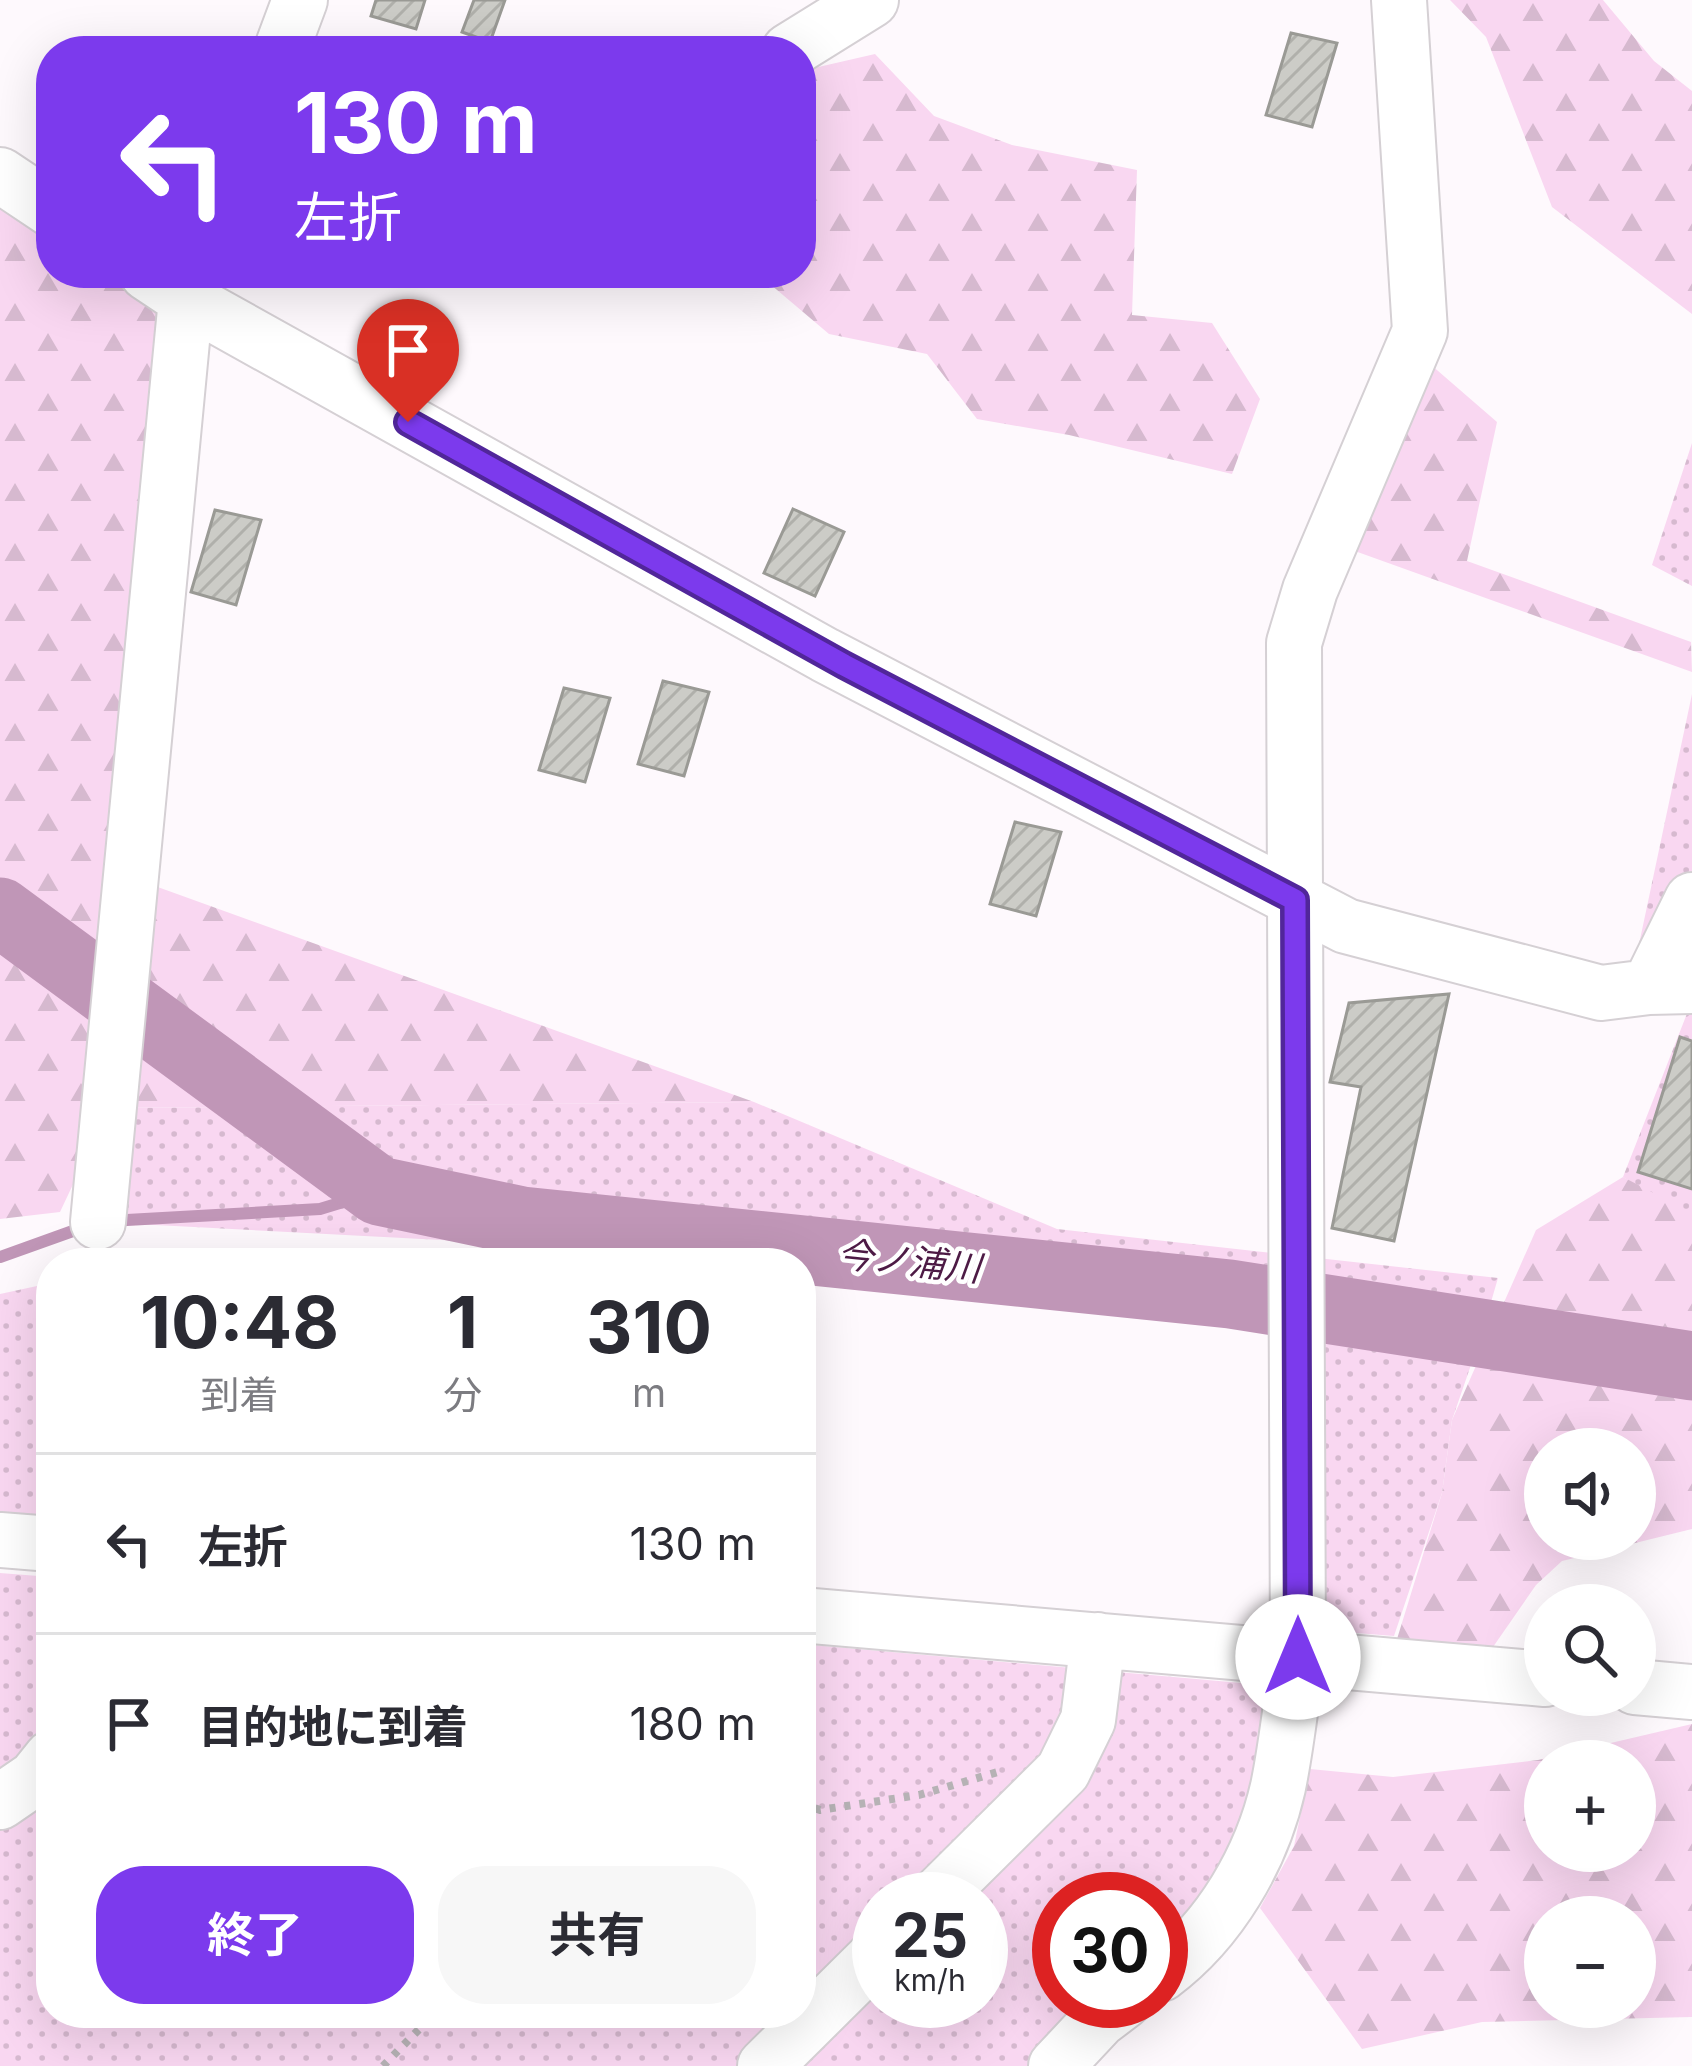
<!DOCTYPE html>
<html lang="ja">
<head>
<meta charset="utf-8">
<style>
	:root { --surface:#fff; --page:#f7f7f7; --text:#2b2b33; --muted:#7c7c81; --line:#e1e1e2; --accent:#7c3aed }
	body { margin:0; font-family:Inter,"Noto Sans JP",sans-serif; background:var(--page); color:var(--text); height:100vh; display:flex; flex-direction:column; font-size:45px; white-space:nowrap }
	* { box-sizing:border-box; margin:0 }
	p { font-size:39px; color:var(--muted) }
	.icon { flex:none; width:66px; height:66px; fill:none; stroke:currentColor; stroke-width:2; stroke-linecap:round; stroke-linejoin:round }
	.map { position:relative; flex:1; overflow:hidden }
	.sheet { position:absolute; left:36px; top:1248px; width:780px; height:780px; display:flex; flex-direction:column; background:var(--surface); border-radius:48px; box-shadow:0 12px 48px #0002 }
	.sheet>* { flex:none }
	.top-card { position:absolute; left:36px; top:36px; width:780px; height:252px; border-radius:48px; box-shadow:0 12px 48px #0002; background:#7c3aed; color:#fff; overflow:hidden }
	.buttons { position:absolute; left:1524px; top:1428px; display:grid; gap:24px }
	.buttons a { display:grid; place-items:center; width:132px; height:132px; border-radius:50%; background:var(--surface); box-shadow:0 12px 48px #0002; font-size:60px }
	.speed { position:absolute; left:852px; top:1872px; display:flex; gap:24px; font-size:60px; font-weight:700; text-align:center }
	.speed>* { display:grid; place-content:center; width:156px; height:156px; border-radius:50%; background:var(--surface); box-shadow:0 12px 48px #0002; line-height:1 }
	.speed small { font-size:30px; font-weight:400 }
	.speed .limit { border:18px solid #d22; background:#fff; color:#111 }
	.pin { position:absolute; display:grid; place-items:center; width:102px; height:102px; color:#fff; margin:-123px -51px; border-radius:50% 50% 50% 0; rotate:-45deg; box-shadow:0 0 12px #0007 }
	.pin .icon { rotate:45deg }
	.me { position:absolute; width:132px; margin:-66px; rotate:0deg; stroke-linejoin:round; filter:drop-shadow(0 0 9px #0008) }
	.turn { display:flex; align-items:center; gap:42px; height:252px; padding:0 60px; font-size:54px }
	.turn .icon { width:156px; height:156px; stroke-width:2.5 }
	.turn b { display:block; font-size:84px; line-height:102px }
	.eta { display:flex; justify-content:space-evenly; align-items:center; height:204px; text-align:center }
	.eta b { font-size:72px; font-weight:700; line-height:84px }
	.primary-button { display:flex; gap:24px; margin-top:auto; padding:24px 60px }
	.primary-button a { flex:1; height:138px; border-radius:48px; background:var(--accent); color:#fff; font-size:48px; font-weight:700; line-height:138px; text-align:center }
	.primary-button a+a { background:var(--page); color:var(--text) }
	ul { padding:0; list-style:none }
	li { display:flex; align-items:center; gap:36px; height:180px; padding:0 60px; border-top:3px solid var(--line) }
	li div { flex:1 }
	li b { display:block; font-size:45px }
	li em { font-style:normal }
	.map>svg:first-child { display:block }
	.grass { fill:url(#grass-dots); fill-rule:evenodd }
	.forest { fill:url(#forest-firs); fill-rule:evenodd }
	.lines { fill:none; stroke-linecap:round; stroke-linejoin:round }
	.stream { stroke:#c096b7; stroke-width:12 }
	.river { stroke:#c096b7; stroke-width:69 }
	.building { fill:url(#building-hatch); stroke:#9a9a95; stroke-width:3 }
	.minor-casing { stroke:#d5d0d4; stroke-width:58 }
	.path { stroke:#b6b2b5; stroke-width:8; stroke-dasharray:6 9; stroke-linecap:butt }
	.minor { stroke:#fff; stroke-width:54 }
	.route-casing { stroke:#51269a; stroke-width:30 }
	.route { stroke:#7c3aed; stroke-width:21 }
	.labels { text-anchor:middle; stroke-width:9; stroke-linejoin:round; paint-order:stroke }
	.water-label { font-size:36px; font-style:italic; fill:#4d1a45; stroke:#fff }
</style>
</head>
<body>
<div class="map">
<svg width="1692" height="2066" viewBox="0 0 1692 2066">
	<defs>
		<pattern id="grass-dots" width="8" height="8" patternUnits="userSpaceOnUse" patternTransform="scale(3)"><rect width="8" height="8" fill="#f9d7f1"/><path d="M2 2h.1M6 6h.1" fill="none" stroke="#d6b9cf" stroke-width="1.8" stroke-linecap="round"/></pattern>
		<pattern id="forest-firs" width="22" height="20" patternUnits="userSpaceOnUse" patternTransform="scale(3)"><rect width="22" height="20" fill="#f9d7f1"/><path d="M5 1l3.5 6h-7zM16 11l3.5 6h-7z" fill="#d6b9cf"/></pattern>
		<pattern id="building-hatch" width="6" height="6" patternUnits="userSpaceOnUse" patternTransform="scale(3)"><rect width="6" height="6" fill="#ccccc7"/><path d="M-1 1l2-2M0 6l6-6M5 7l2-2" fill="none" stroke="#b0b0ab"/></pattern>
	</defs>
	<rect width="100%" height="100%" fill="#fef9fd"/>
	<path class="grass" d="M 1692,443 L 1692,586 L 1652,565 Z
		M 1692,694 L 1692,876 L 1631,982 Z
		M 1688,1011 L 1692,1012 L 1692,1220 L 1623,1177 Z
		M 754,1102 L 1057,1229 L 1498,1278 L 1482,1333 L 1452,1420 L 1442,1493 L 1394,1636 L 1306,1629 L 1320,1308 L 823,1276 L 801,1273 L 801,1263 L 697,1263 L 499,1243 L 98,1222 L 109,1108 Z
		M 51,1283 L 51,1517 L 0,1512 L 0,1294 Z
		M 0,1573 L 51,1577 L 51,2013 L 801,2013 L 801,1644 L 1274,1686 L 1234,1890 L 1161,1947 L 1161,1899 L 1059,1899 L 1059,2001 L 1094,2001 L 1047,2066 L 0,2066 ZM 879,1899 L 981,1899 L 981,2001 L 879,2001 Z"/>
	<path class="forest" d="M 1450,0 L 1603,0 L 1654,61 L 1692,91 L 1692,314 L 1552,207 L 1486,37 Z
		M 875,54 L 934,116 L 1012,145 L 1137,170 L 1132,315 L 1212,323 L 1260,399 L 1232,474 L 1069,435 L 977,419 L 927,354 L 829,334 L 757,273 L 801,273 L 801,71 Z
		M 0,175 L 51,209 L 51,273 L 147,273 L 186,299 L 130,877 L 754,1102 L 109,1108 L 60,1212 L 0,1219 Z
		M 1430,364 L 1497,422 L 1467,561 L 1691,642 L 1692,672 L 1352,550 Z
		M 1623,1177 L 1692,1213 L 1692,1529 L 1562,1561 L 1536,1585 L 1493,1647 L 1389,1665 L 1442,1493 L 1452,1420 L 1536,1230 ZM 1545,1449 L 1635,1449 L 1635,1539 L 1545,1539 Z
		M 1692,1724 L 1692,2017 L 1482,2022 L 1362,2049 L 1260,1908 L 1294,1846 L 1310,1769 L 1393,1777 L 1538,1760 ZM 1635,1761 L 1635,1851 L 1545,1851 L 1545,1761 ZM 1545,1917 L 1635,1917 L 1635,2007 L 1545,2007 Z"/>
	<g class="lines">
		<path class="stream" d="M 109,1221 L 320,1209 L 379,1191
			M 0,1257 L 84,1227"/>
		<path class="river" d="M 0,912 L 379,1191 L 522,1221 L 1230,1294 L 1692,1366"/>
	</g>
	<path class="building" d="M 376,0 L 425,0 L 416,29 L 371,16 Z
		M 474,0 L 505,0 L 490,42 L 462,32 Z
		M 1291,33 L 1337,43 L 1312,127 L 1266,115 Z
		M 793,509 L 844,532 L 815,596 L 764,573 Z
		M 215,510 L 261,520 L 236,605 L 191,592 Z
		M 663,681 L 709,692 L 684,776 L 638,764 Z
		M 564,688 L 610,698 L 585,782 L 539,770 Z
		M 1015,822 L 1061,832 L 1036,916 L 990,904 Z
		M 1449,994 L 1394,1241 L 1332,1228 L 1361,1087 L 1330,1082 L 1349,1003 Z
		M 1680,1037 L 1692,1041 L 1692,1189 L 1638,1172 Z"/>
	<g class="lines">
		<defs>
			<path id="minor" d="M 281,51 L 300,0
				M 789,51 L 871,0
				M 0,175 L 51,209
				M 147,273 L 186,299 L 825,655 L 1346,926 L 1601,993 L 1649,987 L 1692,986
				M 1649,987 L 1692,900
				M 98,1222 L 186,299 L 196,273
				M 0,1540 L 51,1544
				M 801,1615 L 1545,1679
				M 1635,1687 L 1692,1692
				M 0,1802 L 35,1778 L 51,1758
				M 934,1899 L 1063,1771 L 1088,1720 L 1098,1640
				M 1161,1974 C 1220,1930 1262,1858 1278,1787 C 1287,1744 1291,1700 1298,1657 L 1294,643 L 1310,590 L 1420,331 L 1399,0
				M 765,2066 L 879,1953
				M 1056,2066 L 1099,2020 L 1124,2001"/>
		</defs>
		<use href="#minor" class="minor-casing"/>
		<path class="path" d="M 801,1803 L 820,1810 L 919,1795 L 998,1772
			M 383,2066 L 435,2013"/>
		<use href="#minor" class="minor"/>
	</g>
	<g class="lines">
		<defs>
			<path id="route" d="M 408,422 L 844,665 L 1295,900 L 1298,1657"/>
		</defs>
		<use href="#route" class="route-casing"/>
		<use href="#route" class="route"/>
	</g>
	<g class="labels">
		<g class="water-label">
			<text transform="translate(909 1261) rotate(6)" y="13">今ノ浦川</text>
		</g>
	</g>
</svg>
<div class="buttons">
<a><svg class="icon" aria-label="sound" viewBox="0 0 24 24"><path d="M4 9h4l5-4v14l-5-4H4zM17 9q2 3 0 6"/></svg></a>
<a><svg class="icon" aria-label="search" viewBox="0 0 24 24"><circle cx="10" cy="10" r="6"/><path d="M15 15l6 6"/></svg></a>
<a>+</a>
<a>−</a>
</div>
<div class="speed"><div>25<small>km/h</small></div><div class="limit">30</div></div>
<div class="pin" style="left:408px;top:422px;background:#d93025"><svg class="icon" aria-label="arrive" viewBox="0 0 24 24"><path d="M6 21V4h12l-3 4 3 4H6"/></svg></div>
<svg class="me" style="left:1298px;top:1657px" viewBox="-20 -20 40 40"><circle r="19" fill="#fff"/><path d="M0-13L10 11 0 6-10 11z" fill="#7c3aed"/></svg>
<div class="top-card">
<div class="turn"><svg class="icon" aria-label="left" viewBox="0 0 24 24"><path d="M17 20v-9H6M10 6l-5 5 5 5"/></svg><div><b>130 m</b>左折</div></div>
</div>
<section class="sheet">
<div class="eta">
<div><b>10:48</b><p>到着</p></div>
<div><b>1</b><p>分</p></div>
<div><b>310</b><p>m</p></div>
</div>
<ul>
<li><svg class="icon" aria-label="left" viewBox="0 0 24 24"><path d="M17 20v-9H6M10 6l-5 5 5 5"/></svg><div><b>左折</b></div><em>130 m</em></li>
<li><svg class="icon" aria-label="arrive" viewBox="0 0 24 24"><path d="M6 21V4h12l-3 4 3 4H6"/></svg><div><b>目的地に到着</b></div><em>180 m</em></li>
</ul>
<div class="primary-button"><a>終了</a><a>共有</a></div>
</section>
</div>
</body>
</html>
